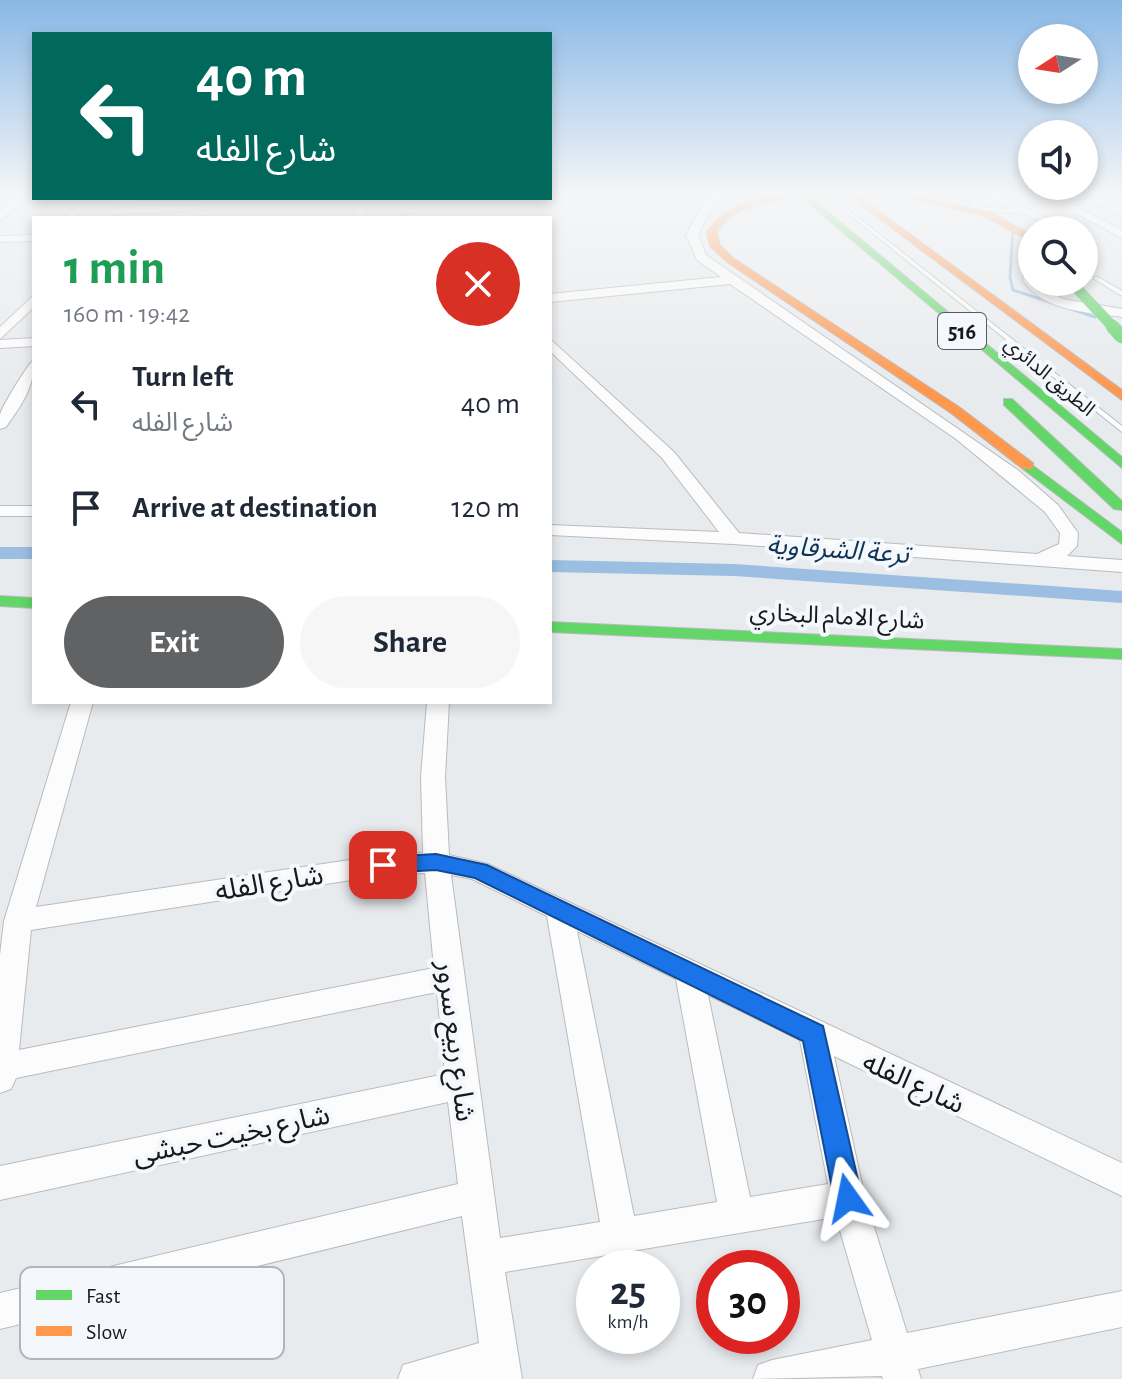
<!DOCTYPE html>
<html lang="en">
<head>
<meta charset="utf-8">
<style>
	:root { --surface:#fff; --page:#f6f6f7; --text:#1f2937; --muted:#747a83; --accent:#606264 }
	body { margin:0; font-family:"Alegreya Sans","Noto Sans Arabic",sans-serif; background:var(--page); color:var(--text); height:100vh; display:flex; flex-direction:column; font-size:30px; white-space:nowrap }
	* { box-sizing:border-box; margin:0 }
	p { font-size:26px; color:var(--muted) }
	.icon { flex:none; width:44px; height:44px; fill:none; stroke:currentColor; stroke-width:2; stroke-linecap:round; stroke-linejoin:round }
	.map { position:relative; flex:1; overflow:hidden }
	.drawer { position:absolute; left:32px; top:216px; width:520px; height:488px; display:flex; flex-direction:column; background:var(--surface); border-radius:0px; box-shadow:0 4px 12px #0003 }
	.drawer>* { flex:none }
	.hud { position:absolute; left:32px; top:32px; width:520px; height:168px; border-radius:0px; box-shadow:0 4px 12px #0003; background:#00695c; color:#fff; overflow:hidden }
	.needle { width:52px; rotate:258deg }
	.controls { position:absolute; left:1018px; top:24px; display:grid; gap:16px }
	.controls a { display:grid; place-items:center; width:80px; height:80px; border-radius:50%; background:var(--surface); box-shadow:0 4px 12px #0003; font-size:40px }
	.speed { position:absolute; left:576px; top:1250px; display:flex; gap:16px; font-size:40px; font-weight:700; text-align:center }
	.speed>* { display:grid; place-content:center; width:104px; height:104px; border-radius:50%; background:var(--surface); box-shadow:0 4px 12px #0003; line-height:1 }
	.speed small { font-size:20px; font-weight:400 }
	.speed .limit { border:12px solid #d22; background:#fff; color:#111 }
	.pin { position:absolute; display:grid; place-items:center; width:68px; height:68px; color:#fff; margin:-34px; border-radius:16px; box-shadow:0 4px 12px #0006 }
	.me { position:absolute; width:88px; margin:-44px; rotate:348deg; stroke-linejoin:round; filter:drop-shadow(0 0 6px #0008) }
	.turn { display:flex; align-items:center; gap:28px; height:168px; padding:0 32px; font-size:36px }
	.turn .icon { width:104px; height:104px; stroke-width:2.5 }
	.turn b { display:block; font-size:56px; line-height:68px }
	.round { display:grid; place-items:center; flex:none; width:84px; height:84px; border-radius:42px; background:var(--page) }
	.summary { display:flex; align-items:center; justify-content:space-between; height:136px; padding:0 32px }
	h1 { font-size:48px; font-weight:600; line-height:60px; color:#1e9e55 }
	.button { display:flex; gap:16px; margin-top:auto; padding:16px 32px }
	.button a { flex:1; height:92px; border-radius:48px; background:var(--accent); color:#fff; font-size:32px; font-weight:600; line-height:92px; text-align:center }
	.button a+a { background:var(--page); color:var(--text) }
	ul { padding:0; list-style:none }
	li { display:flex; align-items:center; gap:24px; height:104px; padding:0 32px }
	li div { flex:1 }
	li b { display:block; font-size:30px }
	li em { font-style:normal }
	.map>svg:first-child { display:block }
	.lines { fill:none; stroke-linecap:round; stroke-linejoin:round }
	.stream { stroke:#9bbee2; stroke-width:3 }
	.canal { fill:#9bbee2; fill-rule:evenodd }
	.lane-casing { stroke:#b9bbbe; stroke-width:2 }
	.street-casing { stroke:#b9bbbe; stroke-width:2 }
	.fast-casing { stroke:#b9bbbe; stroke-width:2 }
	.slow-casing { stroke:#b9bbbe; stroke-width:2 }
	.lane { fill:#fcfcfc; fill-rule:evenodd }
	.street { fill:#fcfcfc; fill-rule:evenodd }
	.fast { fill:#63d668; fill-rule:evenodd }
	.slow { fill:#ff974d; fill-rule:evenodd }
	.fast-bridge-far1-casing { stroke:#b9bbbe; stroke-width:11; stroke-linecap:butt }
	.fast-bridge-casing { stroke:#b9bbbe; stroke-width:14; stroke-linecap:butt }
	.fast-bridge-far1 { stroke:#63d668; stroke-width:10 }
	.fast-bridge { stroke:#63d668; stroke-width:13 }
	.route { fill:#1a73e8; stroke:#114b97; stroke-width:2 }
	.labels { text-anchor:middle; stroke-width:8; stroke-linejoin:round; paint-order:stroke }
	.far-street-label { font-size:20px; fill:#17191a; stroke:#f4f8fd }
	.shield { fill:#f4f8fd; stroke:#595c5e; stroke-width:2 }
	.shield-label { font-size:22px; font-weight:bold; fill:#17191a }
	.street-label { font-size:24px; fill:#17191a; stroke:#f4f8fd }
	.water-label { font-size:26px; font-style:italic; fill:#0f3354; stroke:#f4f8fd }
	.near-street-label { font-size:28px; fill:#17191a; stroke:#f4f8fd }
	.key { fill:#f4f8fd; stroke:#b2b5b9; stroke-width:2 }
	.key-label { font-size:22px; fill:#17191a }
</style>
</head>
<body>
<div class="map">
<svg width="1122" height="1379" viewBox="0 0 1122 1379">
	<rect width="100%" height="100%" fill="#e8ebee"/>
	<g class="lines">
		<path class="stream" d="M 951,196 L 969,203
			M 1013,228 L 1010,277 L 1013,290 L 1095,317"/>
		<path class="canal" d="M 0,547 L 34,547 L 34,559 L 0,559 Z
			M 550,560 L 734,564 L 1122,591 L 1122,603 L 734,576 L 550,572 Z"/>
		<defs>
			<path id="lane" d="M 826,196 L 831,196 L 1122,426 L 1122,432 Z
				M 934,196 L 941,196 L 960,202 L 957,204 Z
				M 979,207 L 1009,209 L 1024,207 L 1027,209 L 1009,213 L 981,210 Z
				M 1094,277 L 1098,277 L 1122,291 L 1122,296 L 1094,279 Z"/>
			<path id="street" d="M 19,196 L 30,196 L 0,221 L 0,212 Z
				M 713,196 L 724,196 L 708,214 L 698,235 L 706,255 L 1019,471 L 1058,505 L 1078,533 L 1077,546 L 1067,556 L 1122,560 L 1122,572 L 733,544 L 550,535 L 550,525 L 719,532 L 662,458 L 550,351 L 550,339 L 674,452 L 739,533 L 1037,554 L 1059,544 L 1060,533 L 1045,512 L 956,439 L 730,284 L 550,302 L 550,294 L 721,277 L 697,260 L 686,235 L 699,211 Z
				M 983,196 L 997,196 L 1068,227 L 1058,229 Z
				M 1044,196 L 1056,196 L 1122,230 L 1122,238 Z
				M 1080,196 L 1093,196 L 1122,210 L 1122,217 Z
				M 83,198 L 94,198 L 75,218 L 64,218 Z
				M 347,198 L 357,198 L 367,218 L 357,218 Z
				M 250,203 L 246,208 L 114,214 L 109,211 L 114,208 Z
				M 420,213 L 424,218 L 387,218 Z
				M 34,235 L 34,241 L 0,242 L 0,236 Z
				M 1032,251 L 1032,282 L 1063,299 L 1122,309 L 1122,317 C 1086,312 1046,312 1023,281 L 1026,255 Z
				M 34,295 L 34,307 L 0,339 L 0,327 Z
				M 34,338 L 34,346 L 0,348 L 0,340 Z
				M 34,360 C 34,389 22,404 6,427 L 0,429 C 0,424 0,420 0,415 C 1,408 29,362 34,360 Z
				M 0,506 L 34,506 L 34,516 L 0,516 Z
				M 71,702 L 93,702 L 36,907 L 383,855 L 423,853 L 421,777 L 427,702 L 449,702 L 445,777 L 449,855 L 488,864 L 1122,1163 L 1122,1196 L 834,1056 L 865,1198 L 907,1333 L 1122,1291 L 1122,1327 L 918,1369 L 921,1379 L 883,1379 L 882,1376 L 753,1379 L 758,1365 L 772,1360 L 872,1340 L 836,1217 L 505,1272 L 522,1379 L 398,1379 L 403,1365 L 479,1343 L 462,1216 L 0,1329 L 0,1293 L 458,1184 L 448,1102 L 0,1200 L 0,1166 L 445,1074 L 437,992 L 16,1078 L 11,1089 L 0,1093 L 0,955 L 4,921 ZM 425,873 L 434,968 L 19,1050 L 31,930 L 383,875 ZM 451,875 L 472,879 L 547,916 L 600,1222 L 500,1238 ZM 577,931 L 676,979 L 717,1202 L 634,1216 ZM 708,995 L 800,1040 L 828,1184 L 750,1197 Z"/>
			<path id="fast" d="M 800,196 L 809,196 L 1122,457 L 1122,468 Z
				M 1004,399 L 1012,399 L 1122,501 L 1122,510 L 1114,509 L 1004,405 Z
				M 1028,462 L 1122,532 L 1122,544 L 1023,469 L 1021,466 Z
				M 0,596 L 34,598 L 34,608 L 0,606 Z
				M 550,622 L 1122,649 L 1122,659 L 550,632 Z"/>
			<path id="slow" d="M 771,196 L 790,196 C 762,210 738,200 717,232 L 720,245 L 733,258 L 959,407 L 1033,463 L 1033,469 L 1023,469 L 951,413 L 727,262 L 710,246 L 707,232 C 723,209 744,201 771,196 Z
				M 849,196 L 858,196 L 1122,390 L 1122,400 Z
				M 898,196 L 913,196 L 990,212 L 1032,235 L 1032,242 L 984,216 Z"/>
		</defs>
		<use href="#lane" class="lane-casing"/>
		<use href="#street" class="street-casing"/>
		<use href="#fast" class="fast-casing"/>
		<use href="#slow" class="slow-casing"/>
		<use href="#lane" class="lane"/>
		<use href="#street" class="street"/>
		<use href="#fast" class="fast"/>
		<use href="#slow" class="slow"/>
		<defs>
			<path id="fast-bridge-far1" d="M 1071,282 L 1114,328"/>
			<path id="fast-bridge" d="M 1112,326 L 1122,337"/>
		</defs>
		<use href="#fast-bridge-far1" class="fast-bridge-far1-casing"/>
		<use href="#fast-bridge" class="fast-bridge-casing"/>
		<use href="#fast-bridge-far1" class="fast-bridge-far1"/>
		<use href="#fast-bridge" class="fast-bridge"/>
	</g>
	<linearGradient id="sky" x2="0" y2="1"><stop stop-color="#89b8e6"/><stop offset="0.5" stop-color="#f5f6f7"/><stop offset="1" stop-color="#f5f6f7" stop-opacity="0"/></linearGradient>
	<rect width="1122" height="389" fill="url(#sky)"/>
	<path class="route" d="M 436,854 L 487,865 L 823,1026 L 862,1198 L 858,1208 L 848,1212 L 838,1208 L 834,1198 L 803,1041 L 475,878 L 436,870 L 383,873 L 372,865 L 383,857 Z"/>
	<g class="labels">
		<g class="far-street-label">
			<text transform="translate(1050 376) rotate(40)" y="7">الطريق الدائري</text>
		</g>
		<rect class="shield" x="938" y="313" width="48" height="36" rx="6"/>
		<g class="shield-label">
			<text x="962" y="339">516</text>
		</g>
		<g class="street-label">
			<text transform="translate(837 616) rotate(3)" y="8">شارع الامام البخاري</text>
		</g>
		<g class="water-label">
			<text transform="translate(838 549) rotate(4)" y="9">ترعة الشرقاوية</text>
		</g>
		<g class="near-street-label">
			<text transform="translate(269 882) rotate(-9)" y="10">شارع الفله</text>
			<text transform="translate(457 1041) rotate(83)" y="10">شارع ربيع سرور</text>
			<text transform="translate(914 1082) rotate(25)" y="10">شارع الفله</text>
			<text transform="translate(231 1134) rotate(-12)" y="10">شارع بخيت حبشى</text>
		</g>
	</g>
	<rect x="20" y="1267" width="264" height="92" rx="12" class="key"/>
	<rect x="36" y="1290" width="36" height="10" fill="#63d668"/>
	<rect x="36" y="1326" width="36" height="10" fill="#ff974d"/>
	<g class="key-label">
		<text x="86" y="1303">Fast</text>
		<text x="86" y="1339">Slow</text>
	</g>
</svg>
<div class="controls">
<a><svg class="needle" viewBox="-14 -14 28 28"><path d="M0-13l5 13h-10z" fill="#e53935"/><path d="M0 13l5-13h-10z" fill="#747a83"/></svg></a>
<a><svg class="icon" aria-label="sound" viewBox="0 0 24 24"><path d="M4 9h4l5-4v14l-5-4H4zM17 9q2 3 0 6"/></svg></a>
<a><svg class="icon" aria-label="search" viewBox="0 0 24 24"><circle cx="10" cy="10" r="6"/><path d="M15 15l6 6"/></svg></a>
</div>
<div class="speed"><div>25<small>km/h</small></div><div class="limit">30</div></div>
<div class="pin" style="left:383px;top:865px;background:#d93025"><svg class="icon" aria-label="arrive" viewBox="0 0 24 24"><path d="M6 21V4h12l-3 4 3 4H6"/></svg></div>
<svg class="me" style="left:848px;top:1198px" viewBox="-20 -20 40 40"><path d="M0-17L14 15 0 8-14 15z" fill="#1a73e8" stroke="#fff" stroke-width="4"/></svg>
<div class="hud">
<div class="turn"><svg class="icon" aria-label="left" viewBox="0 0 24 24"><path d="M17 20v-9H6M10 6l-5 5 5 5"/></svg><div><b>40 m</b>شارع الفله</div></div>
</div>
<section class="drawer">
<div class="summary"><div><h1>1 min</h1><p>160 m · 19:42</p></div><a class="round" style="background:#d93025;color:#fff"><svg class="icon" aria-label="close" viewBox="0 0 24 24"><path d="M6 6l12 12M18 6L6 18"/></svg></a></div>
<ul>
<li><svg class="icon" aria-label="left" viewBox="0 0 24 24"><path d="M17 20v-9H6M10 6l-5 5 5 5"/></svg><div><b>Turn left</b><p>شارع الفله</p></div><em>40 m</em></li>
<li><svg class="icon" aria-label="arrive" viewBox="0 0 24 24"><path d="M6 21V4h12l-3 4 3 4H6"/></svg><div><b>Arrive at destination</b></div><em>120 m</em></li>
</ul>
<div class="button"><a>Exit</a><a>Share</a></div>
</section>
</div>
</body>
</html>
